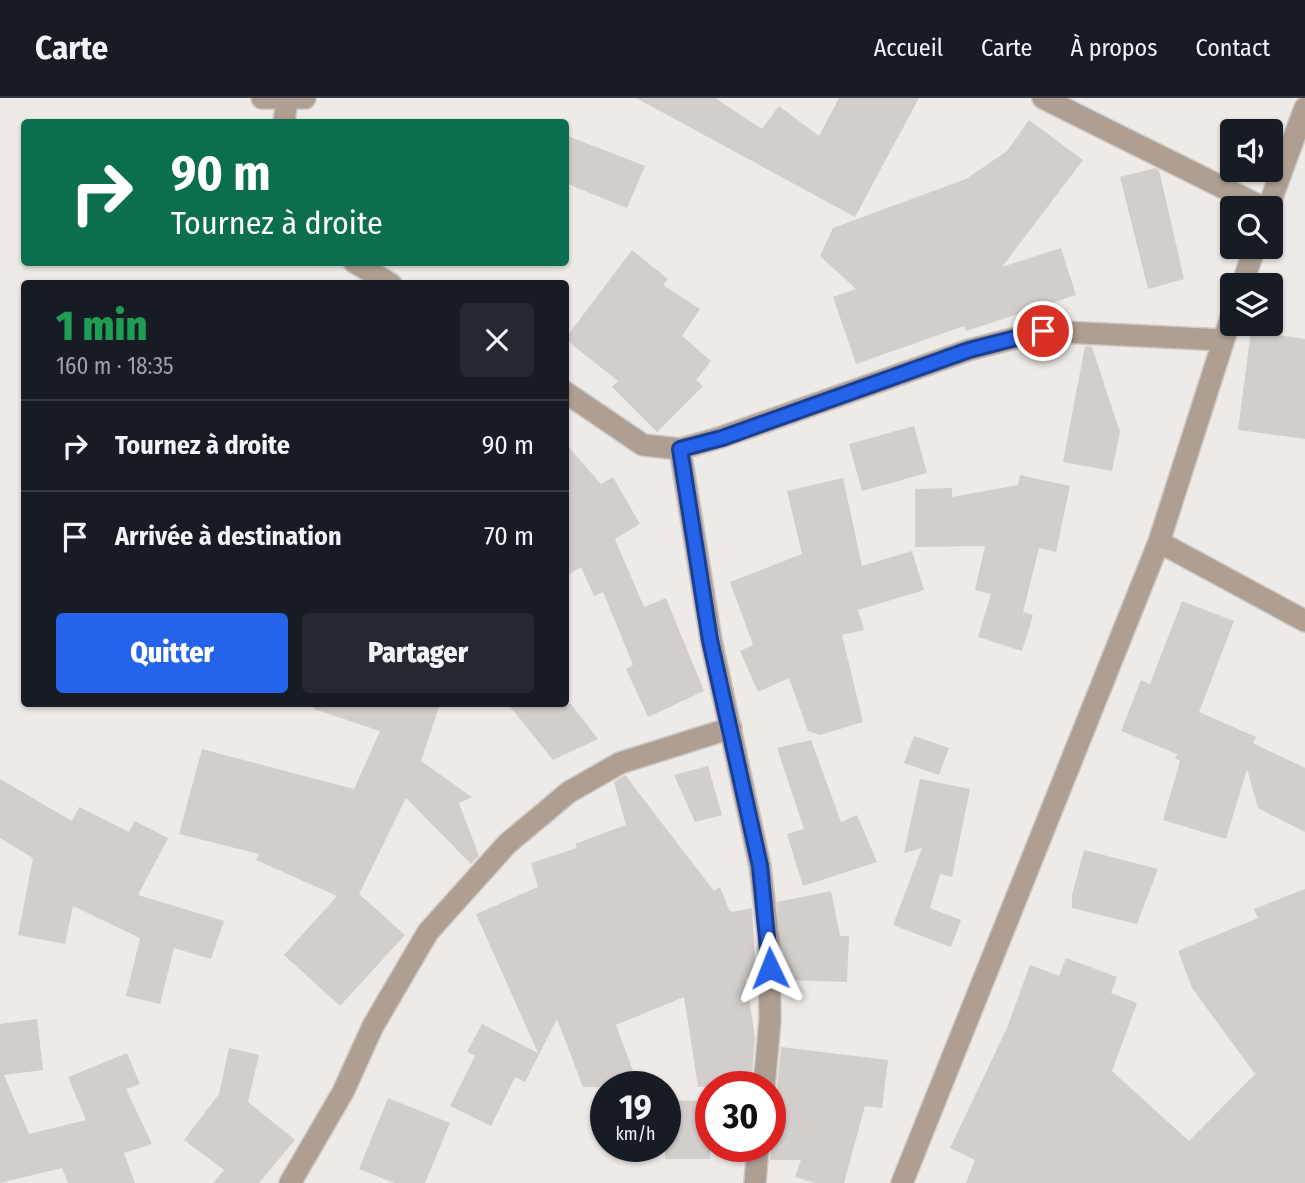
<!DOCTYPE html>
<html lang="fr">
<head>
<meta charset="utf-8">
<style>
	:root { --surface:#171b24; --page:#242831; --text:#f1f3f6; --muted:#9ea1a6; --line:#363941; --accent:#2563eb }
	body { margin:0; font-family:"Fira Sans Condensed",sans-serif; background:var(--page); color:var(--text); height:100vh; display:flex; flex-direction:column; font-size:26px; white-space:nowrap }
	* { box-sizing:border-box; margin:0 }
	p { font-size:23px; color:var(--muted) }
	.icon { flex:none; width:38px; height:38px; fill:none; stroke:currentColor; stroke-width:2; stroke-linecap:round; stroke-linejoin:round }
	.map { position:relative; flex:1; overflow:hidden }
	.side { position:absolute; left:21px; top:182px; width:548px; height:427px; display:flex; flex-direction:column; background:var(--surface); border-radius:7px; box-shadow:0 2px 5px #0004 }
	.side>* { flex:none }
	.guide { position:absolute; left:21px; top:21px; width:548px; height:147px; border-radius:7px; box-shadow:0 2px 5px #0004; background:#0b6e4f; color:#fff; overflow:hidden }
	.controls { position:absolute; left:1220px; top:21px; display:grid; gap:14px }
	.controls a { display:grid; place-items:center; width:63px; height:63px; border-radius:7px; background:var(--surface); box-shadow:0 2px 5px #0004; font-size:35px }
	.speed { position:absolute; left:590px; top:973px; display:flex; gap:14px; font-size:35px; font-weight:700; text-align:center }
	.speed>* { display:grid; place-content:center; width:91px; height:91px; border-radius:50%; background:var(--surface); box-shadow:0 2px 5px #0004; line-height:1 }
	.speed small { font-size:18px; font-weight:400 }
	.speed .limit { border:10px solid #d22; background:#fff; color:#111 }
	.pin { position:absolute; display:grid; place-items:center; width:60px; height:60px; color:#fff; margin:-30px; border:4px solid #fff; border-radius:50%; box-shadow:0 2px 7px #0007 }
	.me { position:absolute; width:77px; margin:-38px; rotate:358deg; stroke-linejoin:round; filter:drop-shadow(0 0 5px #0008) }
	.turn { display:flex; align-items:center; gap:24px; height:147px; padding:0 35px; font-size:32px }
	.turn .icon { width:91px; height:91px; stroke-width:2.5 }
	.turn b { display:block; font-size:49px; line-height:60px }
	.round { display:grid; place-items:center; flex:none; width:74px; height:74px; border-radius:7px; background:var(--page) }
	.summary { display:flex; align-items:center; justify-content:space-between; height:119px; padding:0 35px }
	h1 { font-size:42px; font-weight:800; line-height:52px; color:#1e9e55 }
	.button { display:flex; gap:14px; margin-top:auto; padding:14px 35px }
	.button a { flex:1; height:80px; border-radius:7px; background:var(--accent); color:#fff; font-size:28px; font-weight:800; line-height:80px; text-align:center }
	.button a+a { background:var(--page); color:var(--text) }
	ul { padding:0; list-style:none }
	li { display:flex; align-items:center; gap:21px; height:91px; padding:0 35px; border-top:2px solid var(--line) }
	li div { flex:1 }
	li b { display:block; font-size:26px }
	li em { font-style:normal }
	header { display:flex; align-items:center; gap:42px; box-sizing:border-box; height:98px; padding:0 35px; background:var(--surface); border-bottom:2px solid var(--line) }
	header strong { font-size:33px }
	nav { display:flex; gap:38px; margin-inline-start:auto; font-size:24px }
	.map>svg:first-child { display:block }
	.building { fill:#d1cecb }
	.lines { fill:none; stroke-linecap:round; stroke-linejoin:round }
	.minor-casing { stroke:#cbc8c5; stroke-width:24 }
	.minor { stroke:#af9f92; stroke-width:21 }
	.route-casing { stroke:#184099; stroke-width:18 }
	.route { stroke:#2563eb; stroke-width:12 }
</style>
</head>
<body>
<header>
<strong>Carte</strong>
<nav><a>Accueil</a><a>Carte</a><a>À propos</a><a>Contact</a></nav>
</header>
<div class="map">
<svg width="1305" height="1085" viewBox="0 0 1305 1085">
	<rect width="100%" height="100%" fill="#eeeae7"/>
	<path class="building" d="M 636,0 L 715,0 L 762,31 L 779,8 L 819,38 L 839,0 L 919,0 L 855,119 Z
		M 1029,22 L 1083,62 L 1002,169 L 1061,150 L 1076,197 L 966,233 L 964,228 L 856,266 L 833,199 L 856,191 L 820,158 L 833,130 L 966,81 L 1007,53 Z
		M 565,37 L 645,68 L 627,110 L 565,85 Z
		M 1155,70 L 1159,72 L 1184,181 L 1148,191 L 1120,79 Z
		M 632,152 L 668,181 L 663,187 L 700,211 L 682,238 L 711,263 L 696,282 L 703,288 L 657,334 L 612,289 L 618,283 L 565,241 Z
		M 1251,233 L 1305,241 L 1305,341 L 1238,332 Z
		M 1085,248 L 1092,249 L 1120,334 L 1112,373 L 1063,364 Z
		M 914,328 L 927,375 L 862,393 L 849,346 Z
		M 565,345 L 601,386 L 613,379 L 640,426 L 615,441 L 644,509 L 666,500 L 704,593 L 648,619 L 626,571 L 633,567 L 603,494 L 594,498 L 581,469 L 565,479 Z
		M 1020,377 L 1070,388 L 1056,454 L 1039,450 L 1023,514 L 1033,517 L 1022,553 L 978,539 L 991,496 L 975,492 L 985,448 L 915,449 L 915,391 L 952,390 L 952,399 L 1018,387 Z
		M 843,380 L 862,468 L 912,453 L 924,492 L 858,512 L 864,532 L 842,537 L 863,624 L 820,637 L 808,633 L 789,580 L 758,594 L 740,553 L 753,547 L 730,484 L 802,456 L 787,393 Z
		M 1182,503 L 1234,523 L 1199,614 L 1256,639 L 1253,645 L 1305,670 L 1305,734 L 1258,710 L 1247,671 L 1226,741 L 1163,722 L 1180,663 L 1175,660 L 1177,656 L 1121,633 L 1141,582 L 1150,586 Z
		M 315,606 L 440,606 L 421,663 L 472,699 L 459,705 L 479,758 L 471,766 L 406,700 L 359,796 L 405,837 L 340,908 L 284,857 L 337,798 L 256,762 L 259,756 L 179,736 L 202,651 L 354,691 L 380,633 L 314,611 Z
		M 508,606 L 571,606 L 598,641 L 553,662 Z
		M 914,638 L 949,650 L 939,677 L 904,665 Z
		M 811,642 L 841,724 L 857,717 L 877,764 L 803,788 L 787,736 L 804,731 L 777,650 Z
		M 708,668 L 722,717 L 695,724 L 674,677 Z
		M 625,677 L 714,793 L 720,789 L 729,812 L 732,814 L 752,810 L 756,881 L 746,880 L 755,940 L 751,989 L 698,989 L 684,899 L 616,927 L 639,989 L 583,989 L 557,921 L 525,984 L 515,979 L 491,1028 L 450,1008 L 475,958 L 467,954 L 482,926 L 538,955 L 476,816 L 538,789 L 531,765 L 577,750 L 575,746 L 626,727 L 614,684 Z
		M 0,681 L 72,723 L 79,709 L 129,734 L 135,723 L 168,740 L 138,797 L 224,823 L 211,861 L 174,850 L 160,906 L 126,898 L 140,840 L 73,808 L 65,846 L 18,837 L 33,760 L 0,740 Z
		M 920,681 L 970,691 L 952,779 L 940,776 L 930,810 L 961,822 L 951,849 L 893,827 L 922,750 L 904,755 Z
		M 1084,752 L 1158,771 L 1137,826 L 1072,810 L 1072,797 Z
		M 1305,791 L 1305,1085 L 966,1085 L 975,1062 L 950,1050 L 1007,930 L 1030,867 L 1059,878 L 1066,860 L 1117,879 L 1111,895 L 1137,905 L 1112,973 L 1189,1043 L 1255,976 L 1192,890 L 1178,853 L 1258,820 L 1254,811 Z
		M 831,793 L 840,838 L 849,838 L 847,884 L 783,882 L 777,804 Z
		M 37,921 L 43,972 L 4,977 L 29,1036 L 86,1022 L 68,979 L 127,955 L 140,986 L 126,991 L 152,1046 L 124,1055 L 135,1085 L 68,1085 L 62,1070 L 0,1085 L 0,926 Z
		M 781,949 L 888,962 L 882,1010 L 865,1008 L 844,1085 L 815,1085 L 795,1079 L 801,1062 L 770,1062 Z
		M 229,950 L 259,957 L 248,1004 L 295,1042 L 259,1085 L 213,1085 L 224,1072 L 184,1042 L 219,996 Z
		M 388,1000 L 450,1025 L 425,1085 L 394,1085 L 359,1071 Z
		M 665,1002 L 710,1003 L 710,1061 L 665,1061 Z"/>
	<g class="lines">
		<defs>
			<path id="minor" d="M 262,0 L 305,0
				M 1043,0 L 1264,110
				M 284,24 L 287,2
				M 1268,110 L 1305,10
				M 354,164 L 391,186
				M 1242,187 L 1255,149
				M 565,294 L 643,347 L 680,351 L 722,339 L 969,252 L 1043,233 L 1223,242
				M 680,351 L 711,542 L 760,768 L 769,845 L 770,922 L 764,989
				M 1159,444 L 1305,523
				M 290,1085 L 343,994 L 373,928 L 428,834 L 507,746 L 569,694 L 620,665 L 731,630
				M 755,1085 L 758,1048
				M 902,1085 L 1159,444 L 1232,216"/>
		</defs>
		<use href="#minor" class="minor-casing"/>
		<use href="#minor" class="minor"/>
	</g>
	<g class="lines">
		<defs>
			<path id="route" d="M 770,870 L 760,768 L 710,542 L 680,351 L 722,340 L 969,252 L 1043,233"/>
		</defs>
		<use href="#route" class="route-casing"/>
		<use href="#route" class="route"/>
	</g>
</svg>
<div class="controls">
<a><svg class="icon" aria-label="sound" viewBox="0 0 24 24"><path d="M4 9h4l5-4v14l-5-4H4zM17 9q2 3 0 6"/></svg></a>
<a><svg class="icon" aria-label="search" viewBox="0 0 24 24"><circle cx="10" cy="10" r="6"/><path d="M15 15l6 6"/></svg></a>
<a><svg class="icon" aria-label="layers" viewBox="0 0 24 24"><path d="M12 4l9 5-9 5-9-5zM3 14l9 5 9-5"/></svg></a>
</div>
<div class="speed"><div>19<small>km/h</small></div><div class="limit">30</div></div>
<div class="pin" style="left:1043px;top:233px;background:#d93025"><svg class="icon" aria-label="arrive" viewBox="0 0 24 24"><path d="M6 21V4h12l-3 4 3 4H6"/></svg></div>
<svg class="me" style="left:770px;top:870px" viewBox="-20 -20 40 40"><path d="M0-17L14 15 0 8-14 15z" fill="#2563eb" stroke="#fff" stroke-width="4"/></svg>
<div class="guide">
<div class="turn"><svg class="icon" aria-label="right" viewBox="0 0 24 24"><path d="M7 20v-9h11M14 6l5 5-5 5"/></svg><div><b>90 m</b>Tournez à droite</div></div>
</div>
<section class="side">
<div class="summary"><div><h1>1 min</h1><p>160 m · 18:35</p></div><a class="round"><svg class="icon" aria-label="close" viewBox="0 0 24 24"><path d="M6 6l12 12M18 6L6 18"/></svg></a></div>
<ul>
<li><svg class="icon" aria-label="right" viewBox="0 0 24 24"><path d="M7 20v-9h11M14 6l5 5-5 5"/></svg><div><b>Tournez à droite</b></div><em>90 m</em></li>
<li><svg class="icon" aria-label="arrive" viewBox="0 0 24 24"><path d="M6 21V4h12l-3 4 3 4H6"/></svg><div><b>Arrivée à destination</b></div><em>70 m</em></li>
</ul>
<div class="button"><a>Quitter</a><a>Partager</a></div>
</section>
</div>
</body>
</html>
